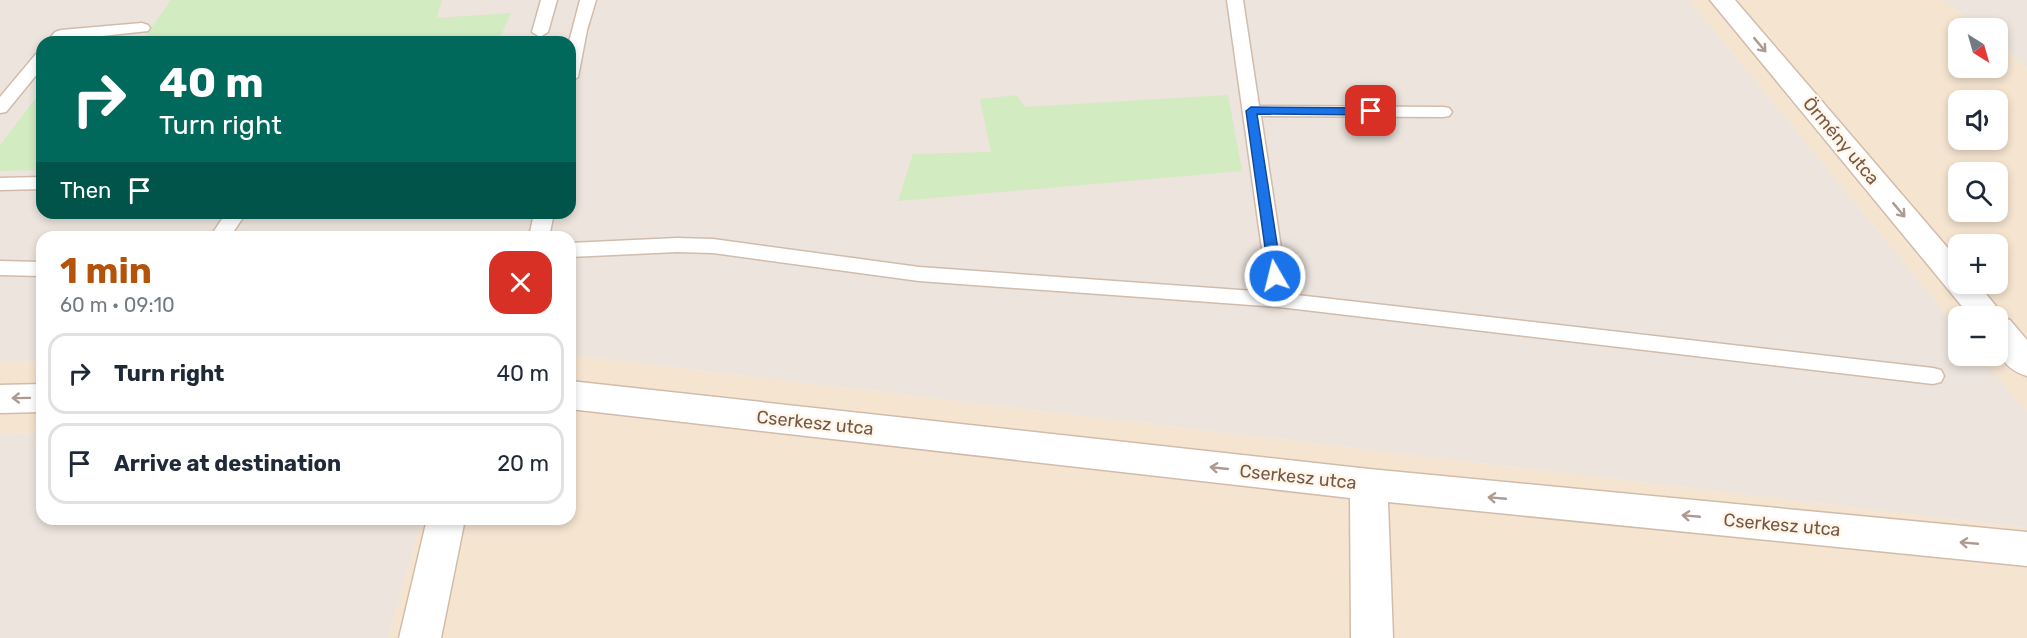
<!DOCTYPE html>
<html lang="en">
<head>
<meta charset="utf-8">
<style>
	:root { --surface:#fff; --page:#f2f2f3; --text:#1f2937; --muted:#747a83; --line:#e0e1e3; --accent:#b45309 }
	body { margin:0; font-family:Rubik,sans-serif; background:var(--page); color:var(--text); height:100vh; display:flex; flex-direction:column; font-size:22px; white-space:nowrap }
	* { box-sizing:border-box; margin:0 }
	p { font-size:20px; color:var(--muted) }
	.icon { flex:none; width:33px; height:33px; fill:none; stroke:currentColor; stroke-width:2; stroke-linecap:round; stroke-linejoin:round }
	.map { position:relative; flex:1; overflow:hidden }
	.panel { position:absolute; left:36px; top:231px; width:540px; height:294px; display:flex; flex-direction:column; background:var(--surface); border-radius:18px; box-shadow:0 3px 9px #0003 }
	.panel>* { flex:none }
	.guide { position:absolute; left:36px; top:36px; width:540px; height:183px; border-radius:18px; box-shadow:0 3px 9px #0003; background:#00695c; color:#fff; overflow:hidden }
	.needle { width:39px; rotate:143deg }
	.fabs { position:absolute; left:1948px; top:18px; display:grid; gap:12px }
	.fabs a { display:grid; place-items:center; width:60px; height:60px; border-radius:12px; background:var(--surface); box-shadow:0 3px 9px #0003; font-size:30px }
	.pin { position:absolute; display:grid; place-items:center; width:51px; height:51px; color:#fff; margin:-26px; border-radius:12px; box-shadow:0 3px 9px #0006 }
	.me { position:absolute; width:66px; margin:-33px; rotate:352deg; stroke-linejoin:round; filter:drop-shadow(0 0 4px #0008) }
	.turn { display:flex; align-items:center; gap:21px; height:126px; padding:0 24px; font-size:27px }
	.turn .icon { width:78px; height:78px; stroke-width:2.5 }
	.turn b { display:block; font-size:42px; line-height:51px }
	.then { display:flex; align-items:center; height:57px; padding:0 24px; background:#0003; gap:12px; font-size:22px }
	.round { display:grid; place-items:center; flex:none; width:63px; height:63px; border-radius:18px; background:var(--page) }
	.overview { display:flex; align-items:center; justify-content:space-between; height:102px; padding:0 24px }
	h1 { font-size:36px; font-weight:700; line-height:45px; color:var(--accent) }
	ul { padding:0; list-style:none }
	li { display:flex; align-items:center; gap:18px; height:81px; margin:0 12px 9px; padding:0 12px; border:3px solid var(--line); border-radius:18px }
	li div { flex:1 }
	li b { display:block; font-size:22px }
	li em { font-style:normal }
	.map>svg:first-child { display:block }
	.residential { fill:#f5e4d0; fill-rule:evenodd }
	.industrial { fill:#ece4dd; fill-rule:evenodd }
	.green { fill:#d2ebc0 }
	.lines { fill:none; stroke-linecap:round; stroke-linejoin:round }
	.service-casing { stroke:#d1bcab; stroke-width:3 }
	.minor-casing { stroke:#d1bcab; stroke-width:3 }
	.service { fill:#fff; fill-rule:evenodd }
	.minor { fill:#fff; fill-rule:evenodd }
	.oneway { stroke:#ad9b91 }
	.route { fill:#1a73e8; stroke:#114b97; stroke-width:1.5 }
	.labels { text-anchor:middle; stroke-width:5; stroke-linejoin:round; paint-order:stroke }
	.street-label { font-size:18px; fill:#765847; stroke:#fff6e9 }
</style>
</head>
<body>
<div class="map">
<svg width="2027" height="638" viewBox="0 0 2027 638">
	<rect width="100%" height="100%" fill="#fdf2e2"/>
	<path class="residential" d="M 1689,0 L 1944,0 L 1979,28 L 1959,28 L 1959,68 L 1998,68 L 1998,44 L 2027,68 L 2027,413 L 1980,356 L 1998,356 L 1998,316 L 1959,316 L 1959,330 ZM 1959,100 L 1998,100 L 1998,140 L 1959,140 ZM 1959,172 L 1998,172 L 1998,212 L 1959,212 ZM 1959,244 L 1998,244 L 1998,284 L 1959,284 Z
		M 570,355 L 2027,528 L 2027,638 L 388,638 L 422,519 L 570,519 Z
		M 42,361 L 42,433 L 0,434 L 0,362 Z"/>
	<path class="industrial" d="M 0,0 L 1689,0 L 1959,330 L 1959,356 L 1980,356 L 2027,413 L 2027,528 L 570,355 L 570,237 L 42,237 L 42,361 L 0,362 ZM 42,42 L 570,42 L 570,213 L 42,213 Z
		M 1944,0 L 2027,0 L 2027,68 L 1998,44 L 1998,28 L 1979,28 Z
		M 42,433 L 42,519 L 422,519 L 388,638 L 0,638 L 0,434 Z"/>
	<path class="green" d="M 171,0 L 442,0 L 436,18 L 511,13 L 498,42 L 141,42 Z
		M 42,90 L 42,170 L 0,171 L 0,145 Z
		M 1017,95 L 1025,107 L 1228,95 L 1242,171 L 898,201 L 913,154 L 991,152 L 980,99 Z"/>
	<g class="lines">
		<defs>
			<path id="service" d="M 541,0 L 557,0 L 548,32 L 540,37 L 532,32 Z
				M 580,0 L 596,0 L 587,30 L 578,77 L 570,82 L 569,42 Z
				M 1227,0 L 1243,0 L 1259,106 L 1443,107 L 1449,108 L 1452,112 L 1449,116 L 1443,117 L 1261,116 L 1288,294 L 1933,368 L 1941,370 L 1944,376 L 1941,382 L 1933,384 L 1279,307 L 919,281 L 713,253 L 677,252 L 570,257 L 570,243 L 677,238 L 713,239 L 919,267 L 1268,292 Z
				M 142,23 L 148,25 L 150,28 L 148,31 L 47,42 L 55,32 L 61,30 Z
				M 42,52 L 42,68 L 6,112 L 0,113 L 0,97 L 36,54 Z
				M 42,177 L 42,189 L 0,190 L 0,178 Z
				M 226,213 L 246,213 L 230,237 L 210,237 Z
				M 534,213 L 554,213 L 549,237 L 529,237 Z
				M 0,261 L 42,262 L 42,276 L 0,275 Z"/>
			<path id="minor" d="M 1710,0 L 1735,0 L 1959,261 L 1959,284 L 1978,284 L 2004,316 L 2003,318 L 2010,320 L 2027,340 L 2027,376 C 1995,366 1998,345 1998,316 L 1970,316 Z
				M 570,381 L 1369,469 L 2027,532 L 2027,566 L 1388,502 L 1393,638 L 1351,638 L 1350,498 L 570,409 Z
				M 42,384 L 42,412 L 0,413 L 0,385 Z
				M 427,519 L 465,519 L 441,638 L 399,638 Z"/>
		</defs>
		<use href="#service" class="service-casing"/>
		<use href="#minor" class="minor-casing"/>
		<use href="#service" class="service"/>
		<use href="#minor" class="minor"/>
	</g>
	<defs><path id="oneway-shaft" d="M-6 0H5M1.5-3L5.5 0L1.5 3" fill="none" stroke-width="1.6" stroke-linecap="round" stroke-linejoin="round" transform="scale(1.5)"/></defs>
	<g class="oneway">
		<use href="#oneway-shaft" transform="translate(1760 45) rotate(50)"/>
		<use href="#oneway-shaft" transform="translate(1899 210) rotate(50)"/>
		<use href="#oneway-shaft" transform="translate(21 398) rotate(179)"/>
		<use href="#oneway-shaft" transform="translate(1219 468) rotate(-174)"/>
		<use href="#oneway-shaft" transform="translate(1497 498) rotate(-175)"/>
		<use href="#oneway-shaft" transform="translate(1691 516) rotate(-175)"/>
		<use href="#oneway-shaft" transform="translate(1969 543) rotate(-175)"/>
	</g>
	<path class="route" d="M 1251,107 L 1371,108 L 1377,111 L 1371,115 L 1257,114 L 1282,276 L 1275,281 L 1269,276 L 1246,111 Z"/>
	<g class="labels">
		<g class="street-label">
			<text transform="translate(1841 141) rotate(50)" y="6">Örmény utca</text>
			<text transform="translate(815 423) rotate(6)" y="6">Cserkesz utca</text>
			<text transform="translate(1298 477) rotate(6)" y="6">Cserkesz utca</text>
			<text transform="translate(1782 525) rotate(5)" y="6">Cserkesz utca</text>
		</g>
	</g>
</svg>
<div class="fabs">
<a><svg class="needle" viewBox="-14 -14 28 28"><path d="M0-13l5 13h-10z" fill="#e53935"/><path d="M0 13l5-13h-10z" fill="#747a83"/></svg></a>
<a><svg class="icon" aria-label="sound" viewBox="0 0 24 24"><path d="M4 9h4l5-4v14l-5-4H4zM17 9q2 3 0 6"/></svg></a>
<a><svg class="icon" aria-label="search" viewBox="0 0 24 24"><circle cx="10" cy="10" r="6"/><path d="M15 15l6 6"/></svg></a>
<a>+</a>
<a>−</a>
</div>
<div class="pin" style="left:1371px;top:111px;background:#d93025"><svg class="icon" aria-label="arrive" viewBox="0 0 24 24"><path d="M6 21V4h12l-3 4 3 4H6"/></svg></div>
<svg class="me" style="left:1275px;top:276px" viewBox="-20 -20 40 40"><circle r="17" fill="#1a73e8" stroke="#fff" stroke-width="3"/><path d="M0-11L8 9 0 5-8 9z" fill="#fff"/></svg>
<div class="guide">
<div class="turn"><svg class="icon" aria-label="right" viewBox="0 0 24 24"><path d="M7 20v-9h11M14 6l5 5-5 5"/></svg><div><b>40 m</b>Turn right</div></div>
<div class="then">Then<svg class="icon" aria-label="arrive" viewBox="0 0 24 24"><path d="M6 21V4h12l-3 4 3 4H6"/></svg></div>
</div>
<section class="panel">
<div class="overview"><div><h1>1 min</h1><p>60 m · 09:10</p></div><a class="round" style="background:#d93025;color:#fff"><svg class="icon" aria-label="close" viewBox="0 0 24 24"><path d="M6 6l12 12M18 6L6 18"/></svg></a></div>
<ul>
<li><svg class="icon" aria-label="right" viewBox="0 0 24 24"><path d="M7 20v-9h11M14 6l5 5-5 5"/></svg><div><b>Turn right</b></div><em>40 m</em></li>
<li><svg class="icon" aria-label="arrive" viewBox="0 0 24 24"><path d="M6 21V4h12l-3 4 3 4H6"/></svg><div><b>Arrive at destination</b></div><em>20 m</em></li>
</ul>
</section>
</div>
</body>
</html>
